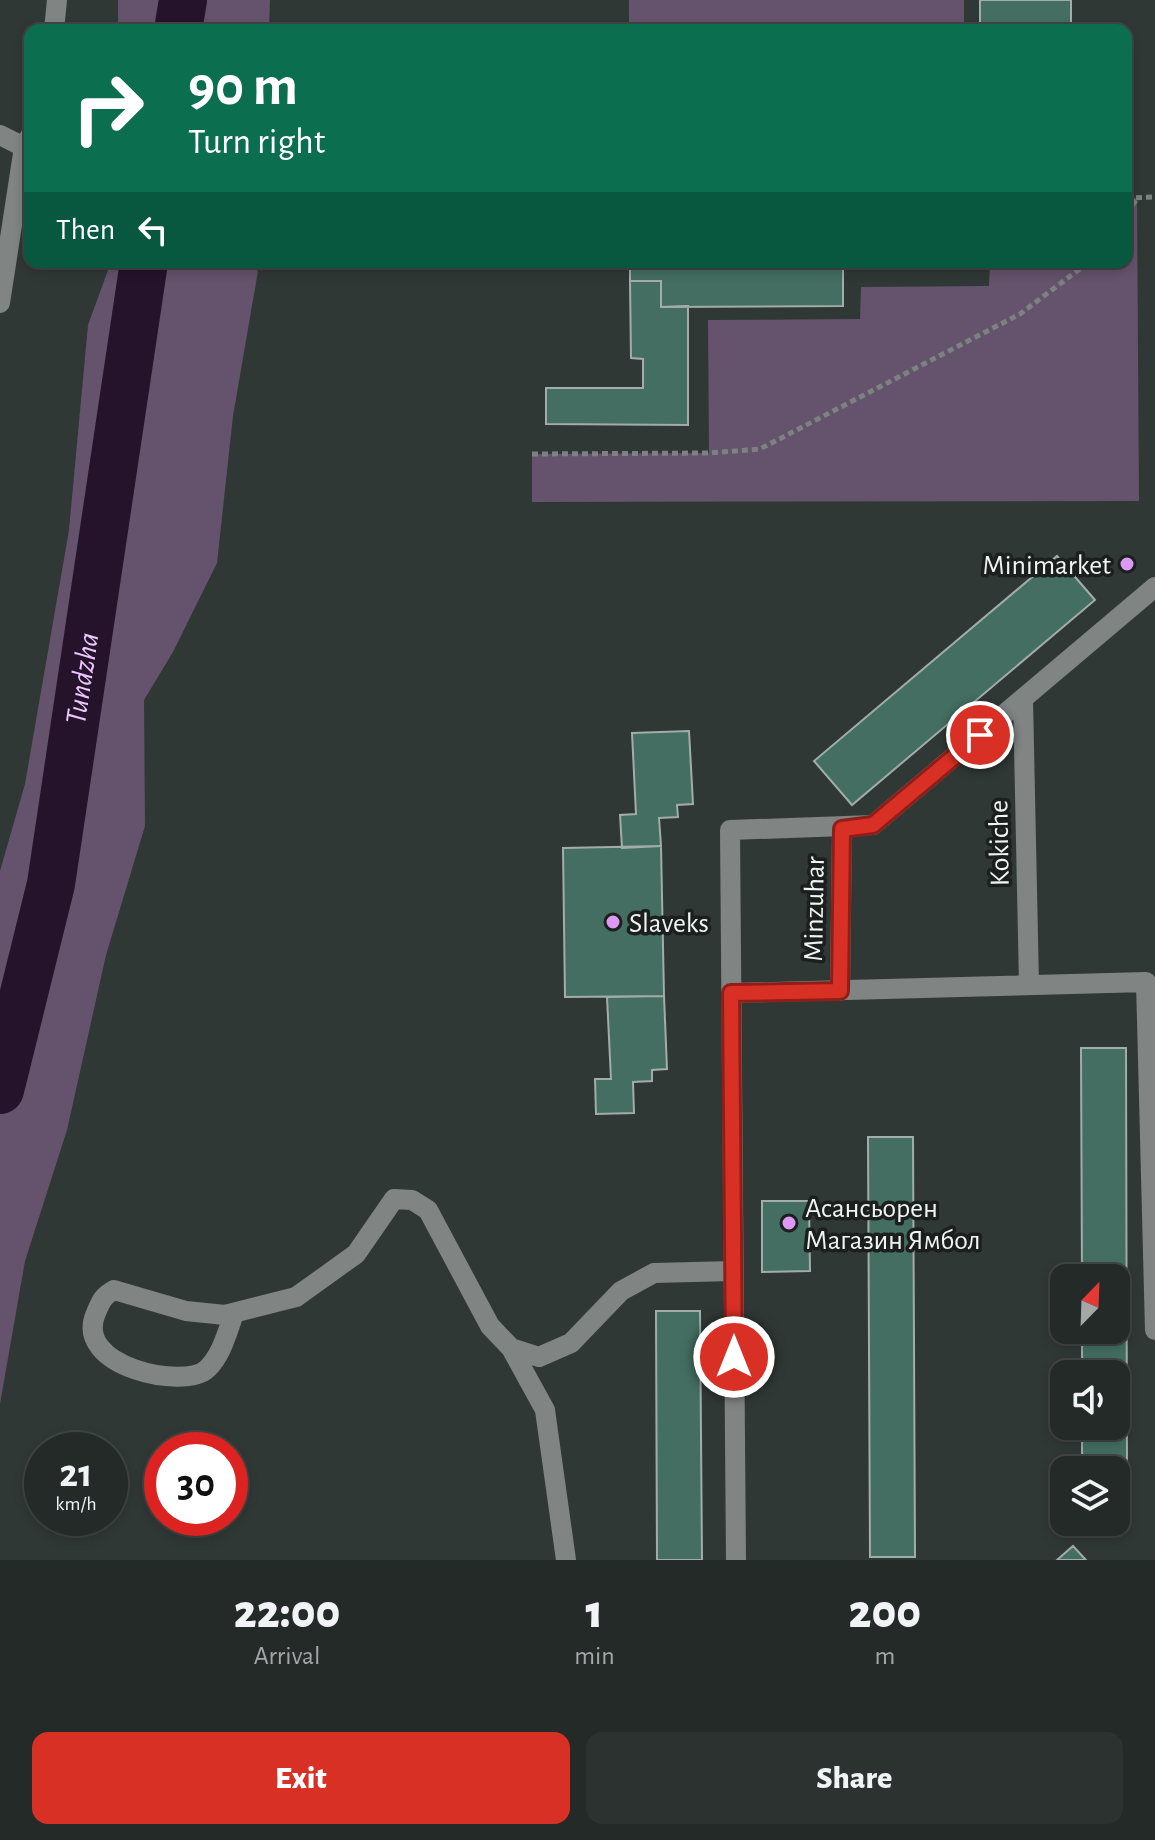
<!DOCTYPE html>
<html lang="en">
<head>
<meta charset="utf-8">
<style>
	:root { --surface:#242a28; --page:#2c3230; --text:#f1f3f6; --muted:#a3a7a8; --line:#414645; --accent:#d93025 }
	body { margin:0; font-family:"Alegreya Sans",sans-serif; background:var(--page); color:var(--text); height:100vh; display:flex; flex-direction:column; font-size:30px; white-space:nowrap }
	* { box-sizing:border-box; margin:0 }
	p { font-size:26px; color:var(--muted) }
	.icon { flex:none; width:44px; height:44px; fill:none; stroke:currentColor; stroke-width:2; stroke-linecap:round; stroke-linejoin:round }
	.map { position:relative; height:1560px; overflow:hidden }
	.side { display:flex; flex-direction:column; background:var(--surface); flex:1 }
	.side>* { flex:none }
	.hud { position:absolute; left:24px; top:24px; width:1108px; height:244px; border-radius:16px; box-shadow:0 4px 12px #0003,0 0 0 2px var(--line); background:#0b6e4f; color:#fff; overflow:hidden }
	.needle { width:52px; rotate:23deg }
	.fabs { position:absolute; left:1050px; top:1264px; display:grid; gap:16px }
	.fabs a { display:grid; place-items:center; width:80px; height:80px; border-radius:16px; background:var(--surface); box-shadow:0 4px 12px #0003,0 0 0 2px var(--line); font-size:40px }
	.speed { position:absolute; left:24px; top:1432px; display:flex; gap:16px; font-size:40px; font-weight:700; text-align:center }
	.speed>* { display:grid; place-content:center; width:104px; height:104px; border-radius:50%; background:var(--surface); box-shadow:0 4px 12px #0003,0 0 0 2px var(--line); line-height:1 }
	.speed small { font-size:20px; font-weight:400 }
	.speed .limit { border:12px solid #d22; background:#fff; color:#111 }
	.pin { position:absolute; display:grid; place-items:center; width:68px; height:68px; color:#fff; margin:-34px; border:4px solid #fff; border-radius:50%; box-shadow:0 2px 8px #0007 }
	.me { position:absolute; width:88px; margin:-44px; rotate:0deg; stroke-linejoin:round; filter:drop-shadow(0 0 6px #0008) }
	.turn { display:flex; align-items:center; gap:28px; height:168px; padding:0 32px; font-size:36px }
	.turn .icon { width:104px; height:104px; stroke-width:2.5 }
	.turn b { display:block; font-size:56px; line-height:68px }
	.then { display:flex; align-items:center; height:76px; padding:0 32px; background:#0003; gap:16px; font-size:30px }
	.eta { display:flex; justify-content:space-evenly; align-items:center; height:136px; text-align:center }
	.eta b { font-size:48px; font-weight:800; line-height:56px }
	.cta { display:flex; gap:16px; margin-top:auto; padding:16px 32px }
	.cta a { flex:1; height:92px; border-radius:16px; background:var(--accent); color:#fff; font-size:32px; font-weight:800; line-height:92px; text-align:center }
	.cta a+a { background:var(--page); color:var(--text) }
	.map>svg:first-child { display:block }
	.green { fill:#65526c }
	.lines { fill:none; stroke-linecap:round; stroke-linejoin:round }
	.river { stroke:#24132b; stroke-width:48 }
	.building { fill:#446e61; stroke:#a2aca8; stroke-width:2 }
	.path { stroke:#7b827f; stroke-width:5; stroke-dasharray:6 4; stroke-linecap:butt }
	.minor { stroke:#808483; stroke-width:20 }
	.route-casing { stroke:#8d1f18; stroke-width:20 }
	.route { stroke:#d93025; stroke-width:14 }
	.poi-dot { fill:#dc99f4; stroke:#1b1f1d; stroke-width:3 }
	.labels { text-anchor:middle; stroke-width:7; stroke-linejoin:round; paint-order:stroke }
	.poi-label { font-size:28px; fill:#f0f5f3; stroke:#1b1f1d; text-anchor:start }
	.street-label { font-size:28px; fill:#f0f5f3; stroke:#1b1f1d }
	.water-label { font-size:30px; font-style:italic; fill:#edc7fc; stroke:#1b1f1d }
</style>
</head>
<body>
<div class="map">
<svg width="1155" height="1560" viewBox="0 0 1155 1560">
	<rect width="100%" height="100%" fill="#303835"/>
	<path class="green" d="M 118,0 L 270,0 L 269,30 L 118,30 Z
		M 629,0 L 964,0 L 964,30 L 629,30 Z
		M 1126,198 L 1137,198 L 1139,501 L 532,502 L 532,454 L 709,453 L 708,320 L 860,319 L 861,287 L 989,286 L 990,262 L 1126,262 Z
		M 111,262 L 247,262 L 258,271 L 233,416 L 217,563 L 173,652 L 144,700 L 145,826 L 106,955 L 67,1130 L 25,1261 L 0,1404 L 0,871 L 25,784 L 69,530 L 88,325 Z"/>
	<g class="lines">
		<g class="river">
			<path d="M 178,30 L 183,0"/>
			<path id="s1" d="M 0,1090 L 51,884 L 144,262"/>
		</g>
	</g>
	<path class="building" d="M 980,0 L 1071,0 L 1071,30 L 980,30 Z
		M 630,262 L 821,262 L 821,268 L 843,268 L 843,306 L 661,307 L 661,281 L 630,281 Z
		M 821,262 L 963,262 L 962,268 L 821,268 Z
		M 630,281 L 661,281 L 661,307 L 688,306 L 688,425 L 546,424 L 546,388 L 643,388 L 643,359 L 631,358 Z
		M 1057,556 L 1095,600 L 852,805 L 814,761 Z
		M 689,731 L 693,804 L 677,805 L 678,817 L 659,818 L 661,846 L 622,848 L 620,815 L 636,814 L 632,733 Z
		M 661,846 L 664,996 L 565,997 L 563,848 Z
		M 664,996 L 667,1069 L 652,1070 L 652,1081 L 633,1082 L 634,1113 L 596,1114 L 595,1079 L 611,1079 L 607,997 Z
		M 1081,1048 L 1126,1048 L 1127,1468 L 1082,1468 L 1082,1426 L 1116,1426 L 1116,1374 L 1082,1374 L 1082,1330 L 1116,1330 L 1116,1278 L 1082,1278 Z
		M 868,1137 L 913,1137 L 915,1557 L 870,1557 Z
		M 762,1201 L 809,1201 L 810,1271 L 762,1272 Z
		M 656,1311 L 700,1311 L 702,1560 L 657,1560 Z
		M 1073,1546 L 1086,1560 L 1057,1560 Z"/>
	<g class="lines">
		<path class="path" d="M 1126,198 L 1155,197
			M 1126,213 L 1137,199
			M 532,454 L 709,453 L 760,449 L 1020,314 L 1089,262"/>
		<path class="minor" d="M 54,30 L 57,0
			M 0,135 L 24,147
			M 0,303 L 24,147 L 30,136
			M 1023,699 L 1029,985
			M 840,991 L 842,829
			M 731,993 L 1146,982 L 1155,1330
			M 234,1314 C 227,1332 222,1355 207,1369 C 185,1390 72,1367 96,1313 C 101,1301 103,1296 114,1290 L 186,1311 L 225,1315 L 296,1297 L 356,1254 L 394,1199 L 412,1200 L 428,1210 L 490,1326 L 511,1348 L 539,1357 L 571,1343 L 621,1291 L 654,1273 L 733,1271
			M 511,1348 L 545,1410 L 566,1560
			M 736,1560 L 730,830 L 873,825 L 1155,587"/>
	</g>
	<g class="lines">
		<defs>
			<path id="route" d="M 734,1357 L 731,993 L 840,991 L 842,829 L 873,825 L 980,735"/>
		</defs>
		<use href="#route" class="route-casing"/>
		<use href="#route" class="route"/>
	</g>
	<g class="poi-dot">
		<circle cx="1127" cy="564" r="8"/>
		<circle cx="613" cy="922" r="8"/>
		<circle cx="789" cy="1223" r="8"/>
	</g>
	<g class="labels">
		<g class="poi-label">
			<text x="1111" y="574" text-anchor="end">Minimarket</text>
			<text x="629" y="932">Slaveks</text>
			<text x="805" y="1217">Асансьорен<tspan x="805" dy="32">Магазин Ямбол</tspan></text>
		</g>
		<g class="street-label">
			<text transform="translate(998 843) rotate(-91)" y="10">Kokiche</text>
			<text transform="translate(813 909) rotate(-89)" y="10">Minzuhar</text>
		</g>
		<g class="water-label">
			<text dy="10" stroke="none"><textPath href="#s1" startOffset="420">Tundzha</textPath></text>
		</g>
	</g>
</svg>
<div class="fabs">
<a><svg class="needle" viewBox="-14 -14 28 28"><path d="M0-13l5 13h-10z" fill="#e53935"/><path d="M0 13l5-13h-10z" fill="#a3a7a8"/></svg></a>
<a><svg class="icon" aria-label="sound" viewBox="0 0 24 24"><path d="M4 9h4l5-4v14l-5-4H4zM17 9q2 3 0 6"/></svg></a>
<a><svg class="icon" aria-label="layers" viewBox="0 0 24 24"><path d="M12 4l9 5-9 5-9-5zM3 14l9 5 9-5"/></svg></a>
</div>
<div class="speed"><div>21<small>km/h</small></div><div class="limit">30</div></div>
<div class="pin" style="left:980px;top:735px;background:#d93025"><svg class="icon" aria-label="arrive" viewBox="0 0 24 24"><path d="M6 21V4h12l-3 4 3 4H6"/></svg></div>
<svg class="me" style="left:734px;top:1357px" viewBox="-20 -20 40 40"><circle r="17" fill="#d93025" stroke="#fff" stroke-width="3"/><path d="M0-11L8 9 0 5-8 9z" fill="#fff"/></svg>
<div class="hud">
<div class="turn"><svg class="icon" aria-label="right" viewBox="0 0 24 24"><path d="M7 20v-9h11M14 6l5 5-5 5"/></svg><div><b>90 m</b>Turn right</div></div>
<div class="then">Then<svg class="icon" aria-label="left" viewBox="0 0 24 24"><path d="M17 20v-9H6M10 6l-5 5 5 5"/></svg></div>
</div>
</div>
<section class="side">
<div class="eta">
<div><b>22:00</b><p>Arrival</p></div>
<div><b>1</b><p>min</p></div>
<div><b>200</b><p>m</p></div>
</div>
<div class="cta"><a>Exit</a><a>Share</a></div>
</section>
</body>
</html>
